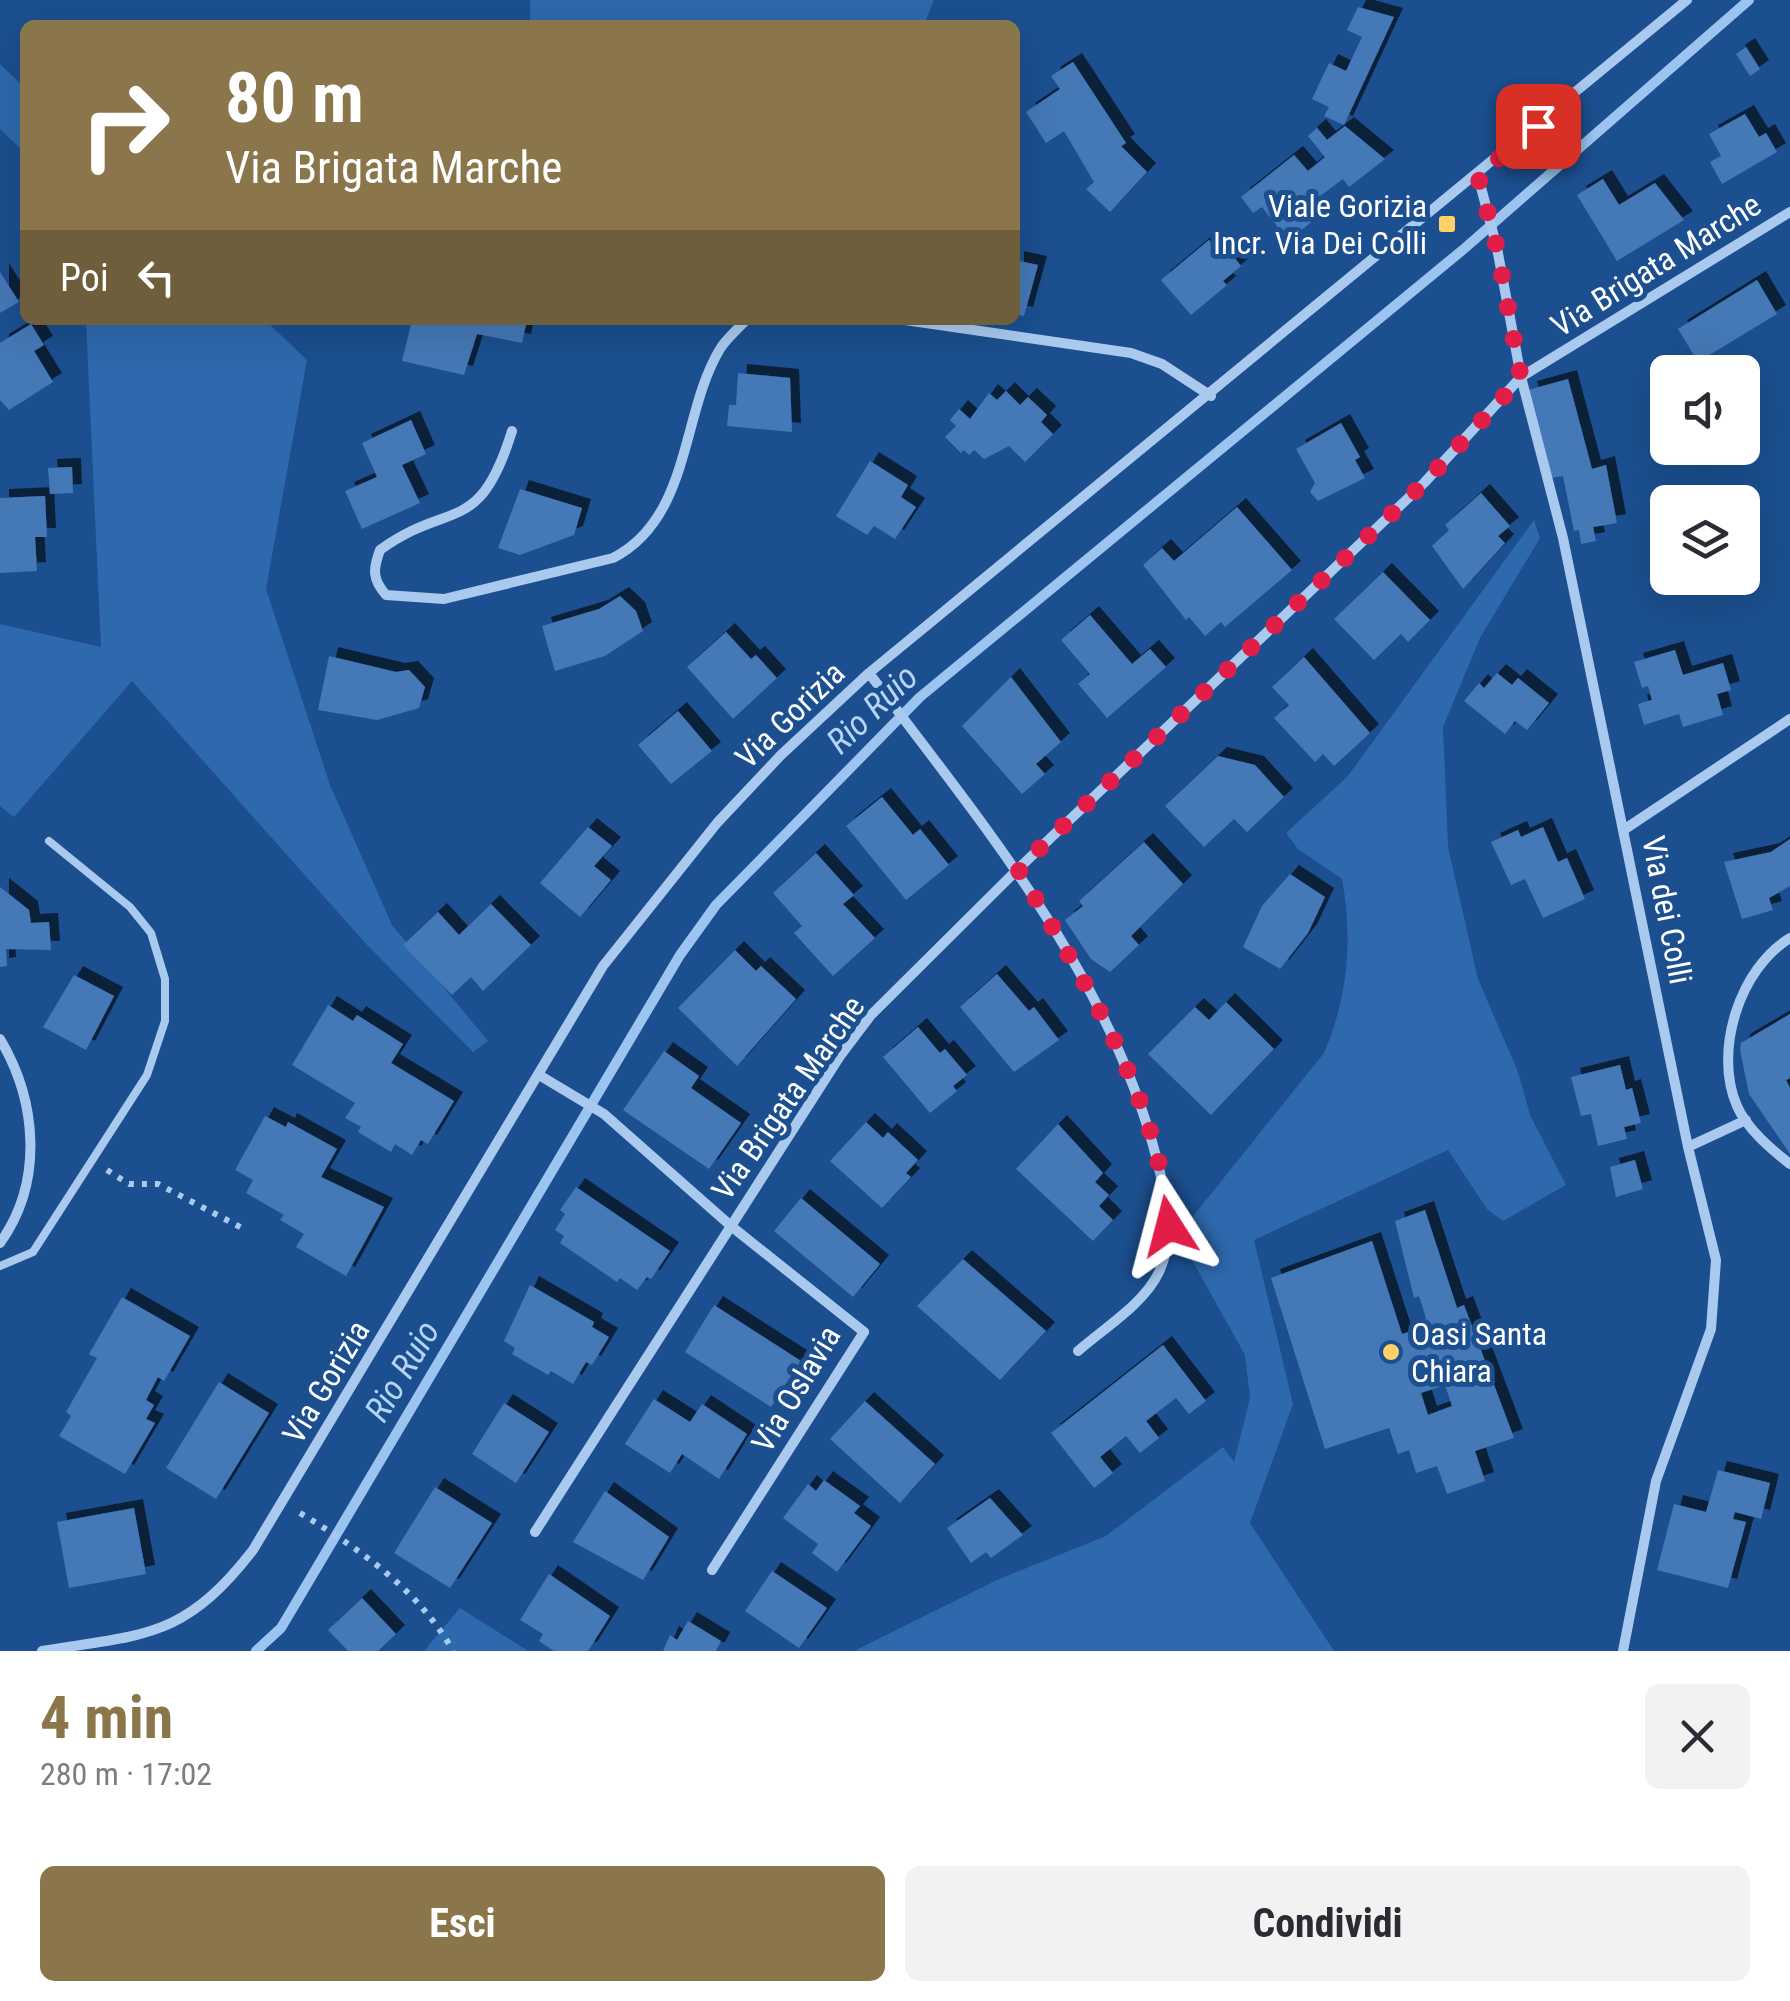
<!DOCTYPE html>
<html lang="it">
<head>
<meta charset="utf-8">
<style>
	:root { --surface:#fff; --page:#f2f2f3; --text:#2b2b33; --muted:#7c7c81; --accent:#8a764a }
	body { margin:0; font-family:"Roboto Condensed",sans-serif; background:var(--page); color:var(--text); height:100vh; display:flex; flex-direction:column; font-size:38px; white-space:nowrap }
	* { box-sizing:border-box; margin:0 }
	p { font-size:32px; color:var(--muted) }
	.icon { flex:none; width:55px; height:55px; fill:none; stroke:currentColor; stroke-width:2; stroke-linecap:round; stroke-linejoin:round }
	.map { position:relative; height:1651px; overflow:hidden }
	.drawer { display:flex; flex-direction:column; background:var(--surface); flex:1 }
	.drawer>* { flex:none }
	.top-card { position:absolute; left:20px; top:20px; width:1000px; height:305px; border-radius:15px; box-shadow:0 10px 40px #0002; background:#8a764a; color:#fff; overflow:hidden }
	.controls { position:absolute; left:1650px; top:355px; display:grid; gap:20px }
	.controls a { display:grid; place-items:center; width:110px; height:110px; border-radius:15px; background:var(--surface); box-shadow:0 10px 40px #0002; font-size:50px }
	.pin { position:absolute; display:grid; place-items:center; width:85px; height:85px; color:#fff; margin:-42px; border-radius:20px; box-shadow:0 5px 15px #0006 }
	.me { position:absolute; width:110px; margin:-55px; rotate:351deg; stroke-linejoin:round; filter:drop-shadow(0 0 8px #0008) }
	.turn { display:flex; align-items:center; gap:35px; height:210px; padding:0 40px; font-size:45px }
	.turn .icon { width:130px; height:130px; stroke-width:2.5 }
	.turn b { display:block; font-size:70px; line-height:85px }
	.then { display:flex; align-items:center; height:95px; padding:0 40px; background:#0003; gap:20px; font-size:38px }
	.round { display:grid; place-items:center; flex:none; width:105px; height:105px; border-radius:15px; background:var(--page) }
	.head { display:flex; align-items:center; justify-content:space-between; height:170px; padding:0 40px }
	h1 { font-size:60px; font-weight:700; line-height:75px; color:var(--accent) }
	.primary-button { display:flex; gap:20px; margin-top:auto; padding:20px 40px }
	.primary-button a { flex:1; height:115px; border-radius:15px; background:var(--accent); color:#fff; font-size:40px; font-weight:700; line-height:115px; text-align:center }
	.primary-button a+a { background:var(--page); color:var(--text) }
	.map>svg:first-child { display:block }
	.green { fill:#2e69ad }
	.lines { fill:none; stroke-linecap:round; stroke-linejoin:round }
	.stream { stroke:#9cc4f0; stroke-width:10 }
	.building { fill:#4478b7; fill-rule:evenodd; filter:url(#shadow) }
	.path { stroke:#a9c9ee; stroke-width:6; stroke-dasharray:5 8; stroke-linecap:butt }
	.service { stroke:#a9c9ee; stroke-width:8 }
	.minor { stroke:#a9c9ee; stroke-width:10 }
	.route { stroke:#e11d48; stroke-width:18; stroke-dasharray:0 32.4 }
	.poi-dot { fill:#ffd166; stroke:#1b4f8f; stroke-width:4 }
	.labels { text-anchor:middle; stroke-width:10; stroke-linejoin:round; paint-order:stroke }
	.poi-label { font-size:32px; fill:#fff; stroke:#1b4f8f; text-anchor:end }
	.street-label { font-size:32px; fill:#fff; stroke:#1b4f8f }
	.water-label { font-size:35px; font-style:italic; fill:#b5d3f5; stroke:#1b4f8f }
</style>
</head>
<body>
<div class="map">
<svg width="1790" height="1651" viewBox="0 0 1790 1651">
	<defs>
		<filter id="shadow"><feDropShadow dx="9" dy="-9" stdDeviation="0" flood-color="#0009"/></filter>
	</defs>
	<rect width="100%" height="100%" fill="#1b4f8f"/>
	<path class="green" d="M 530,0 L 934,0 L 924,25 L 530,25 Z
		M 0,64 L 25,88 L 25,153 L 0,129 Z
		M 86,320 L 265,320 L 307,360 L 266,589 L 330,785 L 392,925 L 488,1041 L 473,1052 L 368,946 L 132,681 L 14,817 L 0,806 L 0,624 L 101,647 Z
		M 1534,520 L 1540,538 L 1480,638 L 1443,727 L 1448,847 L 1478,979 L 1518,1072 L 1530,1115 L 1566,1185 L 1503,1221 L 1487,1209 L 1448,1150 L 1254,1240 L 1293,1404 L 1250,1523 L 1334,1651 L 854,1651 L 999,1579 L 1106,1536 L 1223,1447 L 1234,1462 L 1250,1398 L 1245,1355 L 1178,1235 L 1324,1053 C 1348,998 1353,938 1342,879 L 1298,849 L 1286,833 L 1348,776 Z
		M 460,1608 L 528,1651 L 424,1651 Z"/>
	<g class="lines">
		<path class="stream" d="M 256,1651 L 281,1628 L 680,955 L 716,905 L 920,697 L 1465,248 L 1749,0"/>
	</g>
	<path class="building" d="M 1358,7 L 1394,17 L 1344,125 L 1324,116 L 1329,107 L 1312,99 L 1329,63 L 1346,71 L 1362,37 L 1347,30 Z
		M 1746,47 L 1760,69 L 1750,76 L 1736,54 Z
		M 1073,62 L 1126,143 L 1121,146 L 1147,172 L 1110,212 L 1086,189 L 1094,182 L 1064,131 L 1046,143 L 1026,112 L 1060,89 L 1051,76 Z
		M 1745,114 L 1759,137 L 1766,133 L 1777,152 L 1722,184 L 1710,162 L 1721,156 L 1709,134 Z
		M 1345,126 L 1385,159 L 1349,187 L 1343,179 L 1308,205 L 1317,218 L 1288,240 L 1262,207 L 1253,213 L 1241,197 L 1294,155 L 1308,171 L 1325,157 L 1308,136 L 1317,128 L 1327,140 Z
		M 1603,179 L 1619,205 L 1655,183 L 1684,220 L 1617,261 L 1577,195 Z
		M 1209,240 L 1220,254 L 1227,248 L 1241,266 L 1223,281 L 1227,285 L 1191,315 L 1161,280 Z
		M 1015,260 L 1038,265 L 1024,316 L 1015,314 Z
		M 0,272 L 19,302 L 0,313 Z
		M 1757,280 L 1777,314 L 1698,362 L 1678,329 Z
		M 412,320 L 527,320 L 522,343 L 477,334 L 464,375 L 402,361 Z
		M 31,324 L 44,345 L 34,351 L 53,382 L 9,410 L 0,400 L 0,343 Z
		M 738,373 L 790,378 L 792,432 L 727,426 L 729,405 L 736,405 Z
		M 1568,379 L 1592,469 L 1606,465 L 1617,523 L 1593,527 L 1596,541 L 1581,544 L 1579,530 L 1574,531 L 1563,476 L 1551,478 L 1528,390 Z
		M 1006,391 L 1020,405 L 1028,397 L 1047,415 L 1041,422 L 1053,434 L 1025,462 L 1009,446 L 984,459 L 974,450 L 969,455 L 964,450 L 961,453 L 945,437 L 956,426 L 950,420 L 959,409 L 970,419 L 989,393 L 997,400 Z
		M 411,420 L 426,454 L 402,465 L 420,503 L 362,529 L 345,491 L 377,477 L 362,443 Z
		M 1341,423 L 1360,457 L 1355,460 L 1365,478 L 1318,501 L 1310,492 L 1315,483 L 1296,449 Z
		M 870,461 L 908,485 L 901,497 L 916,507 L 895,539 L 874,526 L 867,535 L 836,516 Z
		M 72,467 L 73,493 L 50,494 L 48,468 Z
		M 520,489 L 582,508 L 574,535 L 520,555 L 498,548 Z
		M 1481,493 L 1510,526 L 1498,536 L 1505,543 L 1463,589 L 1432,546 L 1449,530 L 1445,525 Z
		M 45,496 L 47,537 L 35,537 L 37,571 L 0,573 L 0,498 Z
		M 1237,507 L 1292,570 L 1225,627 L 1221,622 L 1205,636 L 1189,617 L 1186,620 L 1143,565 L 1162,548 L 1174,561 Z
		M 1383,572 L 1430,620 L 1408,642 L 1401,634 L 1374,660 L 1334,619 Z
		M 620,596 L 636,611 L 643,631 L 605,656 L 555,671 L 542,626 L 599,609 Z
		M 1090,615 L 1132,664 L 1150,649 L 1166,667 L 1107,718 L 1078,684 L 1090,674 L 1061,640 Z
		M 726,632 L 751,659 L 756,655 L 777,678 L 733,719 L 687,667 Z
		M 1675,650 L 1683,675 L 1723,663 L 1731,690 L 1717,694 L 1723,715 L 1683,727 L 1679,714 L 1644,725 L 1638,704 L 1652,700 L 1648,686 L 1642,688 L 1634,662 Z
		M 329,656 L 396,672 L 409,670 L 425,687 L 419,708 L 377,720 L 318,710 Z
		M 1304,657 L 1370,733 L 1334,766 L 1323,754 L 1315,762 L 1274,718 L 1289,705 L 1272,687 Z
		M 1497,673 L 1512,685 L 1518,678 L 1549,703 L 1527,730 L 1515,721 L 1505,734 L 1464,701 L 1479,683 L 1484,688 Z
		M 1011,677 L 1061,742 L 1036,764 L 1045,774 L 1022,794 L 962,726 Z
		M 678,711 L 712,751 L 671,784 L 638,745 Z
		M 1218,756 L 1255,765 L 1284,797 L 1247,832 L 1234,819 L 1204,847 L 1165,806 Z
		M 882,797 L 913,835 L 920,829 L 949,865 L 906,900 L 846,826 Z
		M 588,827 L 612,846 L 594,866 L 611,880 L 580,917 L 540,883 Z
		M 1543,827 L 1558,862 L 1567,858 L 1585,899 L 1543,918 L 1525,879 L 1511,885 L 1491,842 L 1518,830 L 1521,837 Z
		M 1790,839 L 1790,886 L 1769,898 L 1773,910 L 1742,919 L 1724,862 L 1771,852 Z
		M 1144,842 L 1183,884 L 1131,936 L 1139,945 L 1110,972 L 1091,959 L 1065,920 L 1083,906 L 1079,901 Z
		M 816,853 L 854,895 L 843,904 L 875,938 L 833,976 L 794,933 L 802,926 L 773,893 Z
		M 1290,874 L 1325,897 L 1308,933 L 1280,969 L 1243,947 L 1262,906 Z
		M 0,887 L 29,910 L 31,923 L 49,922 L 51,950 L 6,949 L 7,966 L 0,967 Z
		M 491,904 L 531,945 L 483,991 L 471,977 L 452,995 L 403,945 L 438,912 L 459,935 Z
		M 735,950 L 756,971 L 761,966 L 796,999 L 737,1066 L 678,1008 Z
		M 997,974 L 1029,1011 L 1034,1007 L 1059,1040 L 1014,1072 L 960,1007 Z
		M 74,975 L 114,996 L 86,1050 L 43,1027 Z
		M 1226,1002 L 1274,1049 L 1211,1115 L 1148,1054 L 1195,1007 L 1209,1020 Z
		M 328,1005 L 353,1021 L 357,1015 L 403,1044 L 391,1063 L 454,1101 L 428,1144 L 421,1140 L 412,1155 L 395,1144 L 391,1152 L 358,1132 L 361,1127 L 345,1118 L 355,1103 L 292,1065 Z
		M 1790,1014 L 1790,1078 L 1786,1080 L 1790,1088 L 1790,1154 L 1749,1094 L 1740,1050 L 1741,1043 Z
		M 918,1027 L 940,1053 L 945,1049 L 967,1075 L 953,1086 L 957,1091 L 930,1113 L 883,1057 Z
		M 664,1051 L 699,1076 L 691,1088 L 741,1123 L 709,1169 L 623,1110 Z
		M 1620,1065 L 1626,1090 L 1632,1088 L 1641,1123 L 1624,1127 L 1627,1139 L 1598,1146 L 1591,1114 L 1581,1116 L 1571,1077 Z
		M 265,1116 L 286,1127 L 288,1122 L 337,1149 L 321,1177 L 384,1207 L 346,1276 L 296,1247 L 304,1234 L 280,1220 L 284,1215 L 246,1193 L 253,1180 L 235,1170 Z
		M 866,1122 L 883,1138 L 888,1132 L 918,1160 L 906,1173 L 911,1177 L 882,1208 L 830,1161 Z
		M 1058,1124 L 1103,1173 L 1095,1182 L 1109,1195 L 1099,1206 L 1113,1220 L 1093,1241 L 1016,1169 Z
		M 1635,1160 L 1643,1189 L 1616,1197 L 1610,1167 Z
		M 576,1187 L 670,1251 L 651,1279 L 647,1277 L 637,1290 L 620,1278 L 617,1282 L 560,1243 L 564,1236 L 555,1230 L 565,1214 L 560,1210 Z
		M 801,1198 L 880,1264 L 853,1297 L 774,1231 Z
		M 1425,1210 L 1457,1308 L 1464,1305 L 1514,1438 L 1475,1451 L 1485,1481 L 1447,1494 L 1437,1466 L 1416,1473 L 1409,1450 L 1398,1454 L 1389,1428 L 1325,1449 L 1271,1278 L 1372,1241 L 1402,1334 L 1419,1329 L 1416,1321 L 1426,1318 L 1419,1296 L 1414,1298 L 1395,1221 ZM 1445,1385 L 1452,1406 L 1428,1415 L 1421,1393 Z
		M 963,1259 L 1046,1331 L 1000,1380 L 917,1306 Z
		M 530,1285 L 594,1322 L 592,1327 L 609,1337 L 592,1365 L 586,1362 L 573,1384 L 551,1371 L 548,1375 L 512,1354 L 515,1348 L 504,1341 Z
		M 122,1297 L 190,1336 L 164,1381 L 158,1377 L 146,1400 L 154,1405 L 146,1419 L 155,1423 L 125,1474 L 59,1436 L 71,1416 L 66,1412 L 97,1358 L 89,1354 Z
		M 714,1305 L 801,1361 L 771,1407 L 685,1352 Z
		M 1163,1345 L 1206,1401 L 1189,1414 L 1176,1398 L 1146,1421 L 1159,1438 L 1140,1453 L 1126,1436 L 1100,1457 L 1113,1473 L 1094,1488 L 1051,1433 Z
		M 219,1382 L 269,1413 L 216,1499 L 166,1468 Z
		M 654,1399 L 690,1422 L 702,1404 L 747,1434 L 719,1479 L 682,1454 L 670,1473 L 625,1444 Z
		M 865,1401 L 935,1464 L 900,1503 L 830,1439 Z
		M 504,1403 L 549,1432 L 516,1483 L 472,1454 Z
		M 1718,1470 L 1770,1483 L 1761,1519 L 1735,1512 L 1733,1519 L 1746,1522 L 1728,1588 L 1657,1570 L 1674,1504 L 1706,1512 Z
		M 824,1480 L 860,1506 L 854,1513 L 871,1526 L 837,1572 L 812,1553 L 818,1544 L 783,1518 L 808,1484 L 816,1491 Z
		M 435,1487 L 492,1523 L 450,1588 L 394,1553 Z
		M 605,1491 L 669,1537 L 643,1580 L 573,1542 Z
		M 990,1498 L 1023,1535 L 991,1558 L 986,1552 L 971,1563 L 947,1528 Z
		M 134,1508 L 146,1574 L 69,1588 L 57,1522 Z
		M 772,1571 L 827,1608 L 799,1648 L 745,1611 Z
		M 549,1574 L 610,1616 L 588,1651 L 554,1651 L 539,1641 L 543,1634 L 520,1620 Z
		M 362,1598 L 396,1634 L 378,1651 L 348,1651 L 328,1630 Z
		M 688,1621 L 721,1641 L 716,1651 L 663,1651 L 670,1635 L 677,1640 Z"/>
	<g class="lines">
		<path class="path" d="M 107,1170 L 129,1184 L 158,1184 L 244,1229
			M 300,1513 C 358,1548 419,1590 453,1651"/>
		<path class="service" d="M 0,1266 L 33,1252 L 147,1075 L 165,1021 L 165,979 L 151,933 L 130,907 L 49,841"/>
		<path class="minor" d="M 1478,176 L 1497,248 L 1521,377 L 1563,538 L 1688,1147 L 1716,1260 L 1711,1329 L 1656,1481 L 1623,1651
			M 905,320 L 1131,353 L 1162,364 L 1211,396
			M 512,431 C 479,538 450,499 380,550 C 373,569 372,579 386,595 L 444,599 L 613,558 C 691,518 681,413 720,349 C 726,339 738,329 746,320
			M 869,673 C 982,824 1109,973 1157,1160 C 1166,1197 1176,1235 1159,1272 C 1144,1304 1104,1328 1078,1351
			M 1625,829 L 1790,719
			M 1790,938 C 1740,968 1713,1051 1737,1106 C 1747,1129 1771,1149 1790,1164
			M 0,1039 C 37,1101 44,1182 0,1243
			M 539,1075 L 604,1114 L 731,1226 L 864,1332 L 712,1570
			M 1688,1147 L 1746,1120
			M 535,1532 L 840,1056 L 871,1015 L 1018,869 L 1424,483 L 1521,377 L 1790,212
			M 42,1651 C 146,1634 184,1639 253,1550 L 603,966 L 717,823 L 781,755 L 869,673 L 1687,0"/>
	</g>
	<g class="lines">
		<path class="route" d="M 1169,1226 C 1157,1093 1084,981 1018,869 L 1424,483 L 1521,378 L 1497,248 L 1478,176 L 1538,126"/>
	</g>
	<g class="poi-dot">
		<rect x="1437" y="214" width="20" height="20" rx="5"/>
		<circle cx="1391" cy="1352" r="10"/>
	</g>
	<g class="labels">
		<g class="poi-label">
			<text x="1427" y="217">Viale Gorizia<tspan x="1427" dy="37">Incr. Via Dei Colli</tspan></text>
			<text x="1411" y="1345" text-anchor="start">Oasi Santa<tspan x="1411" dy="37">Chiara</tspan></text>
		</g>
		<g class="street-label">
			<text transform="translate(1656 265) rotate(-32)" y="11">Via Brigata Marche</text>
			<text transform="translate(790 715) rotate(-44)" y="11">Via Gorizia</text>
			<text transform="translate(1667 910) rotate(79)" y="11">Via dei Colli</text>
			<text transform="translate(788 1098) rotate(-55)" y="11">Via Brigata Marche</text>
			<text transform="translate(326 1382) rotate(-59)" y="11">Via Gorizia</text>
			<text transform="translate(796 1389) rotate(-59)" y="11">Via Oslavia</text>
		</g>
		<g class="water-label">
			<text transform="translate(872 709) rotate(-44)" y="12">Rio Ruio</text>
			<text transform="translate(402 1371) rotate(-59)" y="12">Rio Ruio</text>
		</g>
	</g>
</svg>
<div class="controls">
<a><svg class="icon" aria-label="sound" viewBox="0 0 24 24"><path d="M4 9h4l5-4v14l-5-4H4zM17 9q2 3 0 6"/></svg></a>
<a><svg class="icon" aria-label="layers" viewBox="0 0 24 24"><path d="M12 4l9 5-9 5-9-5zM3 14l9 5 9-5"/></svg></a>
</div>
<div class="pin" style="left:1538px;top:126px;background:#d93025"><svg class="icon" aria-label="arrive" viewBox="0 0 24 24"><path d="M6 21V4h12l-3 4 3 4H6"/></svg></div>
<svg class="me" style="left:1169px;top:1226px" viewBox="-20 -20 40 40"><path d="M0-17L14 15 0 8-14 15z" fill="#e11d48" stroke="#fff" stroke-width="4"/></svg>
<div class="top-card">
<div class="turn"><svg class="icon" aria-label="right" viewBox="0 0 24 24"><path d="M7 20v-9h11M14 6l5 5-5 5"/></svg><div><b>80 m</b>Via Brigata Marche</div></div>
<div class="then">Poi<svg class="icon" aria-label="left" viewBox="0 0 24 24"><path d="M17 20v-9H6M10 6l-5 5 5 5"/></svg></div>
</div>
</div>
<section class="drawer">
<div class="head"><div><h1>4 min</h1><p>280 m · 17:02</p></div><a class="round"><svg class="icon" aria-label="close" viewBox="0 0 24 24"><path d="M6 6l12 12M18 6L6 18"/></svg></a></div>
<div class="primary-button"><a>Esci</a><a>Condividi</a></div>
</section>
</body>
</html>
